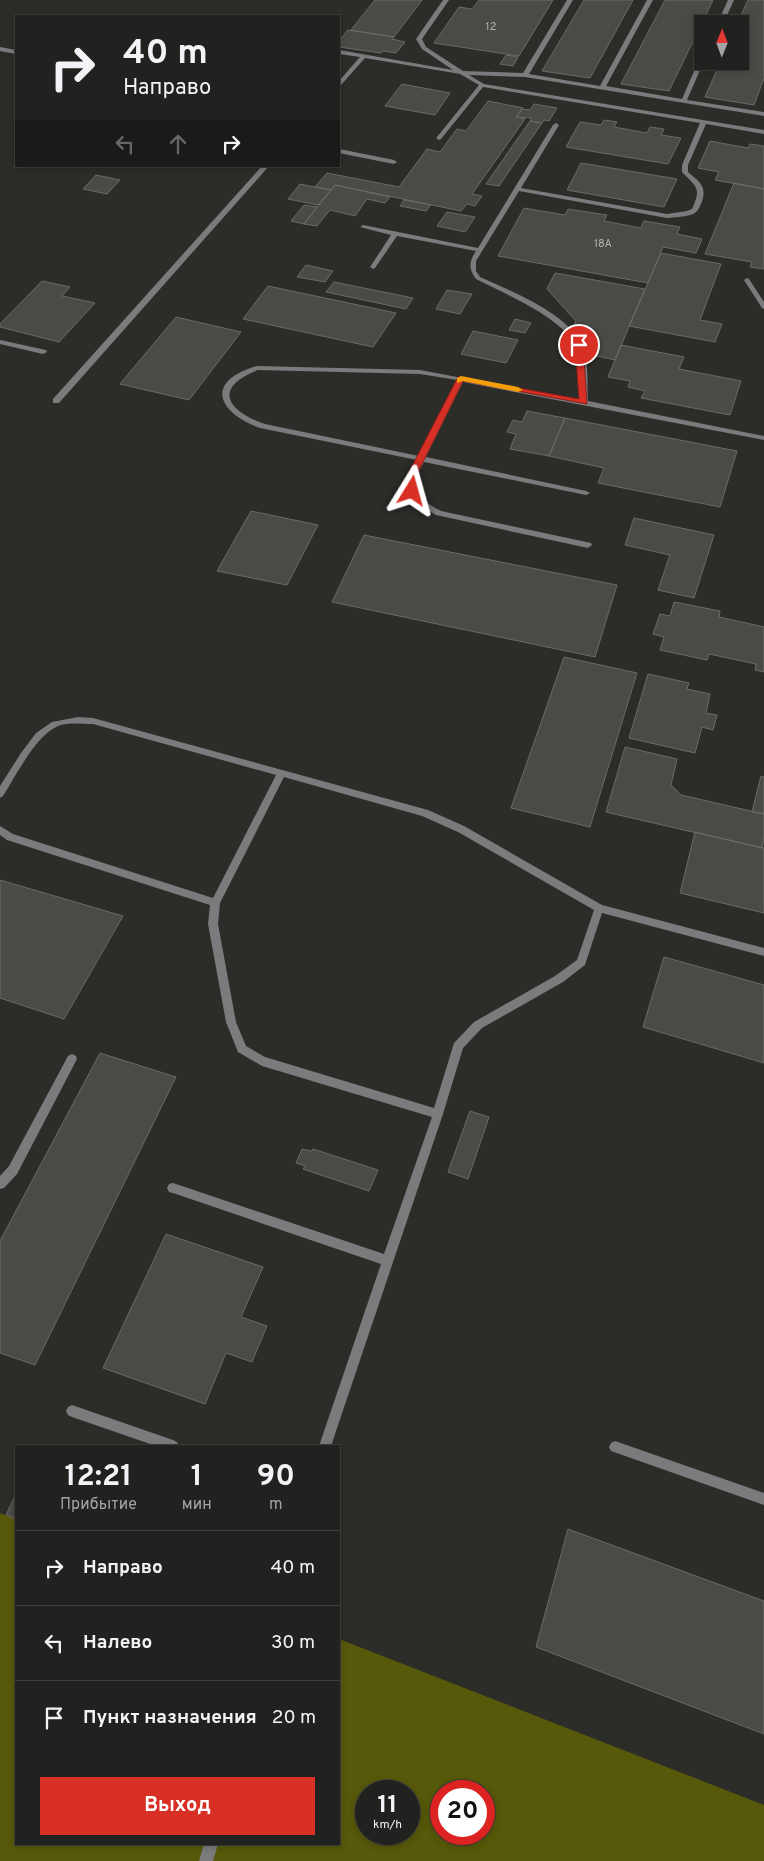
<!DOCTYPE html>
<html lang="ru">
<head>
<meta charset="utf-8">
<style>
	:root { --surface:#21211f; --page:#2d2e2c; --text:#f1f3f6; --muted:#a2a3a4; --line:#3e3e3d; --accent:#d93025 }
	body { margin:0; font-family:Overpass,sans-serif; background:var(--page); color:var(--text); height:100vh; display:flex; flex-direction:column; font-size:19px; white-space:nowrap }
	* { box-sizing:border-box; margin:0 }
	p { font-size:16px; color:var(--muted) }
	.icon { flex:none; width:28px; height:28px; fill:none; stroke:currentColor; stroke-width:2; stroke-linecap:round; stroke-linejoin:round }
	.map { position:relative; flex:1; overflow:hidden }
	.panel { position:absolute; left:15px; top:1445px; width:325px; height:400px; display:flex; flex-direction:column; background:var(--surface); border-radius:0px; box-shadow:0 2px 8px #0003,0 0 0 1px var(--line) }
	.panel>* { flex:none }
	.top-card { position:absolute; left:15px; top:15px; width:325px; height:152px; border-radius:0px; box-shadow:0 2px 8px #0003,0 0 0 1px var(--line); background:#21211f; color:var(--text); overflow:hidden }
	.needle { width:32px; rotate:1deg }
	.fabs { position:absolute; left:694px; top:15px; display:grid; gap:10px }
	.fabs a { display:grid; place-items:center; width:55px; height:55px; border-radius:0px; background:var(--surface); box-shadow:0 2px 8px #0003,0 0 0 1px var(--line); font-size:25px }
	.speed { position:absolute; left:355px; top:1780px; display:flex; gap:10px; font-size:25px; font-weight:700; text-align:center }
	.speed>* { display:grid; place-content:center; width:65px; height:65px; border-radius:50%; background:var(--surface); box-shadow:0 2px 8px #0003,0 0 0 1px var(--line); line-height:1 }
	.speed small { font-size:12px; font-weight:400 }
	.speed .limit { border:8px solid #d22; background:#fff; color:#111 }
	.pin { position:absolute; display:grid; place-items:center; width:42px; height:42px; color:#fff; margin:-21px; border:2px solid #fff; border-radius:50%; box-shadow:0 1px 5px #0007 }
	.me { position:absolute; width:55px; margin:-28px; rotate:8deg; stroke-linejoin:round; filter:drop-shadow(0 0 4px #0008) }
	.turn { display:flex; align-items:center; gap:18px; height:105px; padding:0 25px; font-size:22px }
	.turn .icon { width:65px; height:65px; stroke-width:2.5 }
	.turn b { display:block; font-size:35px; line-height:42px }
	.lanes { display:flex; align-items:center; height:48px; padding:0 25px; background:#0003; justify-content:center; gap:25px; direction:ltr }
	.lanes .off { opacity:.35 }
	.eta { display:flex; justify-content:space-evenly; align-items:center; height:85px; text-align:center }
	.eta b { font-size:30px; font-weight:700; line-height:35px }
	.primary-button { display:flex; gap:10px; margin-top:auto; padding:10px 25px }
	.primary-button a { flex:1; height:58px; border-radius:0px; background:var(--accent); color:#fff; font-size:20px; font-weight:700; line-height:58px; text-align:center }
	ul { padding:0; list-style:none }
	li { display:flex; align-items:center; gap:15px; height:75px; padding:0 25px; border-top:1px solid var(--line) }
	li div { flex:1 }
	li b { display:block; font-size:19px }
	li em { font-style:normal }
	.map>svg:first-child { display:block }
	.green { fill:#565909; fill-rule:evenodd }
	.building { fill:#4a4b47; stroke:#6a6a66 }
	.lines { fill:none; stroke-linecap:round; stroke-linejoin:round }
	.lane { fill:#7b7a7c; fill-rule:evenodd }
	.route { fill:#d93025; stroke:#8d1f18 }
	.slow { fill:#f59e0b }
	.labels { text-anchor:middle; stroke-width:5; stroke-linejoin:round; paint-order:stroke }
	.far-number-label { font-size:11px; fill:#b2b2b0 }
</style>
</head>
<body>
<div class="map">
<svg width="764" height="1861" viewBox="0 0 764 1861">
	<rect width="100%" height="100%" fill="#2c2c29"/>
	<path class="green" d="M 0,1513 L 16,1519 L 16,1844 L 339,1844 L 339,1639 L 764,1805 L 764,1861 L 0,1861 ZM 366,1791 L 409,1791 L 409,1834 L 366,1834 ZM 441,1791 L 484,1791 L 484,1834 L 441,1834 Z"/>
	<path class="building" d="M 375,0 L 422,0 L 394,37 L 351,30 Z
		M 479,0 L 553,0 L 519,56 L 434,43 L 459,7 L 472,9 Z
		M 584,0 L 633,0 L 590,78 L 542,71 Z
		M 665,0 L 713,0 L 669,91 L 621,84 Z
		M 748,0 L 764,0 L 764,78 L 754,105 L 705,97 L 721,61 L 740,61 L 740,24 L 737,24 Z
		M 348,30 L 394,37 L 392,39 L 405,42 L 396,53 L 383,51 L 381,53 L 339,47 L 339,41 Z
		M 506,55 L 518,57 L 513,66 L 500,64 Z
		M 402,84 L 450,93 L 435,115 L 385,106 Z
		M 488,101 L 523,108 L 516,117 L 525,119 L 472,194 L 482,196 L 475,206 L 467,204 L 461,211 L 335,185 L 331,190 L 315,187 L 327,173 L 399,187 L 427,149 L 440,152 L 457,129 L 466,131 Z
		M 534,104 L 557,108 L 549,121 L 544,120 L 542,123 L 530,121 L 532,118 L 516,117 L 522,109 L 530,110 Z
		M 604,120 L 617,122 L 614,127 L 647,133 L 650,127 L 664,129 L 661,135 L 681,138 L 668,164 L 566,147 L 580,122 L 601,125 Z
		M 530,121 L 542,123 L 499,186 L 486,184 Z
		M 710,141 L 748,148 L 750,144 L 764,146 L 764,189 L 715,180 L 719,172 L 698,168 Z
		M 581,163 L 677,179 L 664,207 L 567,190 Z
		M 96,175 L 120,180 L 107,194 L 83,189 Z
		M 734,183 L 764,189 L 764,269 L 750,267 L 752,262 L 705,254 Z
		M 300,184 L 315,187 L 331,190 L 318,205 L 288,199 Z
		M 335,185 L 390,197 L 385,203 L 367,199 L 355,216 L 330,210 L 317,226 L 304,224 Z
		M 404,200 L 431,205 L 426,211 L 400,206 Z
		M 304,205 L 317,207 L 304,224 L 291,221 Z
		M 524,208 L 565,215 L 568,209 L 607,215 L 604,221 L 641,228 L 644,221 L 680,227 L 677,234 L 702,239 L 696,253 L 663,247 L 648,283 L 498,256 Z
		M 447,212 L 475,217 L 465,232 L 437,226 Z
		M 661,253 L 721,264 L 700,320 L 722,324 L 715,342 L 629,326 Z
		M 306,265 L 333,271 L 325,282 L 297,277 Z
		M 555,273 L 645,289 L 615,360 L 593,355 L 582,328 L 573,326 L 576,321 L 547,289 Z
		M 42,281 L 70,287 L 62,296 L 95,303 L 59,342 L 0,327 L 0,324 Z
		M 334,282 L 413,298 L 406,309 L 326,292 Z
		M 268,286 L 396,313 L 373,347 L 243,319 Z
		M 447,290 L 472,294 L 460,314 L 436,309 Z
		M 176,317 L 241,332 L 189,400 L 120,384 Z
		M 515,319 L 531,323 L 525,333 L 509,330 Z
		M 473,331 L 518,340 L 506,363 L 461,354 Z
		M 621,345 L 684,357 L 679,369 L 741,381 L 730,415 L 641,398 L 645,391 L 628,387 L 630,381 L 608,377 Z
		M 527,411 L 565,418 L 549,456 L 510,449 L 516,434 L 507,432 L 513,420 L 522,422 Z
		M 565,418 L 737,451 L 720,507 L 598,483 L 604,468 L 549,456 Z
		M 251,511 L 318,525 L 287,585 L 217,571 Z
		M 634,518 L 714,535 L 694,598 L 658,590 L 670,555 L 625,545 Z
		M 364,535 L 617,585 L 595,657 L 332,602 Z
		M 674,602 L 720,611 L 719,617 L 764,627 L 764,672 L 755,670 L 756,664 L 709,654 L 707,660 L 660,650 L 664,637 L 653,634 L 660,614 L 670,616 Z
		M 564,657 L 637,673 L 590,827 L 511,808 Z
		M 648,674 L 689,683 L 687,689 L 710,694 L 706,713 L 717,715 L 713,730 L 702,727 L 695,753 L 629,738 Z
		M 625,747 L 677,759 L 671,785 L 681,795 L 764,814 L 764,838 L 762,848 L 606,812 Z
		M 761,776 L 764,777 L 764,814 L 752,812 Z
		M 695,832 L 764,848 L 764,913 L 680,893 Z
		M 0,880 L 123,916 L 64,1019 L 0,998 Z
		M 664,957 L 764,985 L 764,1063 L 643,1027 Z
		M 100,1053 L 176,1077 L 35,1365 L 0,1353 L 0,1241 Z
		M 470,1111 L 489,1117 L 468,1179 L 448,1172 Z
		M 302,1149 L 311,1151 L 313,1149 L 378,1170 L 369,1191 L 303,1169 L 305,1166 L 296,1163 Z
		M 166,1234 L 263,1267 L 241,1317 L 267,1326 L 252,1362 L 226,1353 L 205,1404 L 103,1368 Z
		M 16,1494 L 16,1519 L 6,1515 Z
		M 568,1529 L 764,1601 L 764,1734 L 536,1647 Z"/>
	<g class="lines">
		<path class="lane" d="M 443,0 L 449,0 L 422,39 L 426,47 L 463,71 L 523,73 L 567,0 L 573,0 L 529,74 L 600,86 L 647,0 L 653,0 L 606,86 L 682,99 L 699,60 L 702,58 L 702,61 L 704,61 L 687,100 L 764,112 L 764,116 L 525,77 L 469,75 L 484,84 L 764,130 L 764,134 L 706,124 L 688,165 L 688,172 C 700,182 708,187 701,204 C 698,210 697,213 690,215 C 683,217 675,217 667,218 L 519,191 L 476,261 L 476,271 L 480,277 C 511,291 571,314 583,348 C 589,364 587,384 588,401 L 764,436 L 764,440 L 463,382 L 426,457 L 586,491 L 590,493 L 586,495 L 424,462 L 414,481 C 418,497 427,504 441,511 L 591,543 L 592,545 L 588,548 L 436,515 C 421,507 410,498 406,481 L 417,460 L 260,428 C 216,412 205,381 257,366 L 420,370 L 580,400 C 580,383 582,363 576,347 C 564,318 503,293 476,279 C 468,268 469,262 476,251 L 397,236 L 375,268 L 373,269 L 370,267 L 391,235 L 360,227 L 363,225 L 478,248 L 553,125 L 556,123 L 559,125 L 521,188 L 667,214 L 687,211 L 692,209 C 702,187 696,187 682,172 L 682,165 L 700,123 L 483,87 L 441,139 L 439,140 L 436,138 L 437,137 L 479,85 L 460,74 L 365,58 L 341,85 L 339,86 L 339,81 L 360,57 L 339,54 L 339,50 L 453,70 L 422,49 L 416,39 ZM 258,370 L 420,374 L 457,380 L 419,456 L 265,424 C 227,411 212,388 258,370 Z
			M 728,0 L 734,0 L 723,24 L 717,24 Z
			M 0,47 L 16,50 L 16,54 L 0,51 Z
			M 339,149 L 394,160 L 397,162 L 394,164 L 339,153 Z
			M 262,166 L 269,166 L 59,403 L 53,403 L 53,399 Z
			M 747,278 L 749,279 L 764,302 L 764,309 L 762,308 L 744,280 Z
			M 0,340 L 46,350 L 47,352 L 43,354 L 0,344 Z
			M 78,717 L 93,718 L 428,810 L 464,826 L 602,905 L 764,948 L 764,956 L 602,913 L 585,965 L 563,982 L 482,1028 L 463,1048 L 443,1114 L 331,1446 L 319,1446 L 381,1264 L 173,1193 L 169,1192 L 167,1188 L 169,1184 L 173,1183 L 384,1254 L 432,1117 L 262,1066 L 238,1052 L 226,1022 L 208,924 L 210,905 L 7,840 L 0,835 L 0,826 L 13,834 L 213,898 L 276,775 L 93,724 C 82,724 68,722 58,726 C 35,736 16,776 3,796 L 0,798 L 0,786 L 21,753 L 36,733 L 52,722 ZM 284,777 L 422,816 L 458,832 L 594,910 L 577,960 L 555,976 L 474,1022 L 454,1043 L 434,1108 L 265,1057 L 246,1046 L 236,1022 L 218,924 L 220,903 Z
			M 72,1054 L 76,1056 L 77,1059 L 17,1174 L 4,1188 L 0,1189 L 0,1176 L 9,1166 L 68,1056 Z
			M 72,1405 L 173,1440 L 177,1442 L 179,1446 L 156,1446 L 72,1417 L 68,1415 L 66,1411 L 68,1407 Z
			M 615,1441 L 764,1493 L 764,1505 L 611,1451 L 609,1447 L 611,1443 Z
			M 204,1844 L 218,1844 L 213,1861 L 199,1861 Z"/>
	</g>
	<path class="route" d="M 579,343 L 583,345 L 587,404 L 463,381 L 418,472 L 414,481 L 416,491 L 415,493 L 409,493 L 405,481 L 409,472 L 458,377 L 579,399 L 575,345 Z"/>
	<path class="slow" d="M 461,376 L 518,387 L 523,390 L 518,392 L 463,381 L 457,383 L 457,378 Z"/>
	<g class="labels">
		<g class="far-number-label">
			<text x="491" y="30">12</text>
			<text x="603" y="247">18А</text>
		</g>
	</g>
</svg>
<div class="fabs">
<a><svg class="needle" viewBox="-14 -14 28 28"><path d="M0-13l5 13h-10z" fill="#e53935"/><path d="M0 13l5-13h-10z" fill="#a2a3a4"/></svg></a>
</div>
<div class="speed"><div>11<small>km/h</small></div><div class="limit">20</div></div>
<div class="pin" style="left:579px;top:345px;background:#d93025"><svg class="icon" aria-label="arrive" viewBox="0 0 24 24"><path d="M6 21V4h12l-3 4 3 4H6"/></svg></div>
<svg class="me" style="left:412px;top:491px" viewBox="-20 -20 40 40"><path d="M0-17L14 15 0 8-14 15z" fill="#d93025" stroke="#fff" stroke-width="4"/></svg>
<div class="top-card">
<div class="turn"><svg class="icon" aria-label="right" viewBox="0 0 24 24"><path d="M7 20v-9h11M14 6l5 5-5 5"/></svg><div><b>40 m</b>Направо</div></div>
<div class="lanes"><svg class="icon off" aria-label="left" viewBox="0 0 24 24"><path d="M17 20v-9H6M10 6l-5 5 5 5"/></svg><svg class="icon off" aria-label="ahead" viewBox="0 0 24 24"><path d="M12 20V5M6 11l6-6 6 6"/></svg><svg class="icon" aria-label="right" viewBox="0 0 24 24"><path d="M7 20v-9h11M14 6l5 5-5 5"/></svg></div>
</div>
<section class="panel">
<div class="eta">
<div><b>12:21</b><p>Прибытие</p></div>
<div><b>1</b><p>мин</p></div>
<div><b>90</b><p>m</p></div>
</div>
<ul>
<li><svg class="icon" aria-label="right" viewBox="0 0 24 24"><path d="M7 20v-9h11M14 6l5 5-5 5"/></svg><div><b>Направо</b></div><em>40 m</em></li>
<li><svg class="icon" aria-label="left" viewBox="0 0 24 24"><path d="M17 20v-9H6M10 6l-5 5 5 5"/></svg><div><b>Налево</b></div><em>30 m</em></li>
<li><svg class="icon" aria-label="arrive" viewBox="0 0 24 24"><path d="M6 21V4h12l-3 4 3 4H6"/></svg><div><b>Пункт назначения</b></div><em>20 m</em></li>
</ul>
<div class="primary-button"><a>Выход</a></div>
</section>
</div>
</body>
</html>
